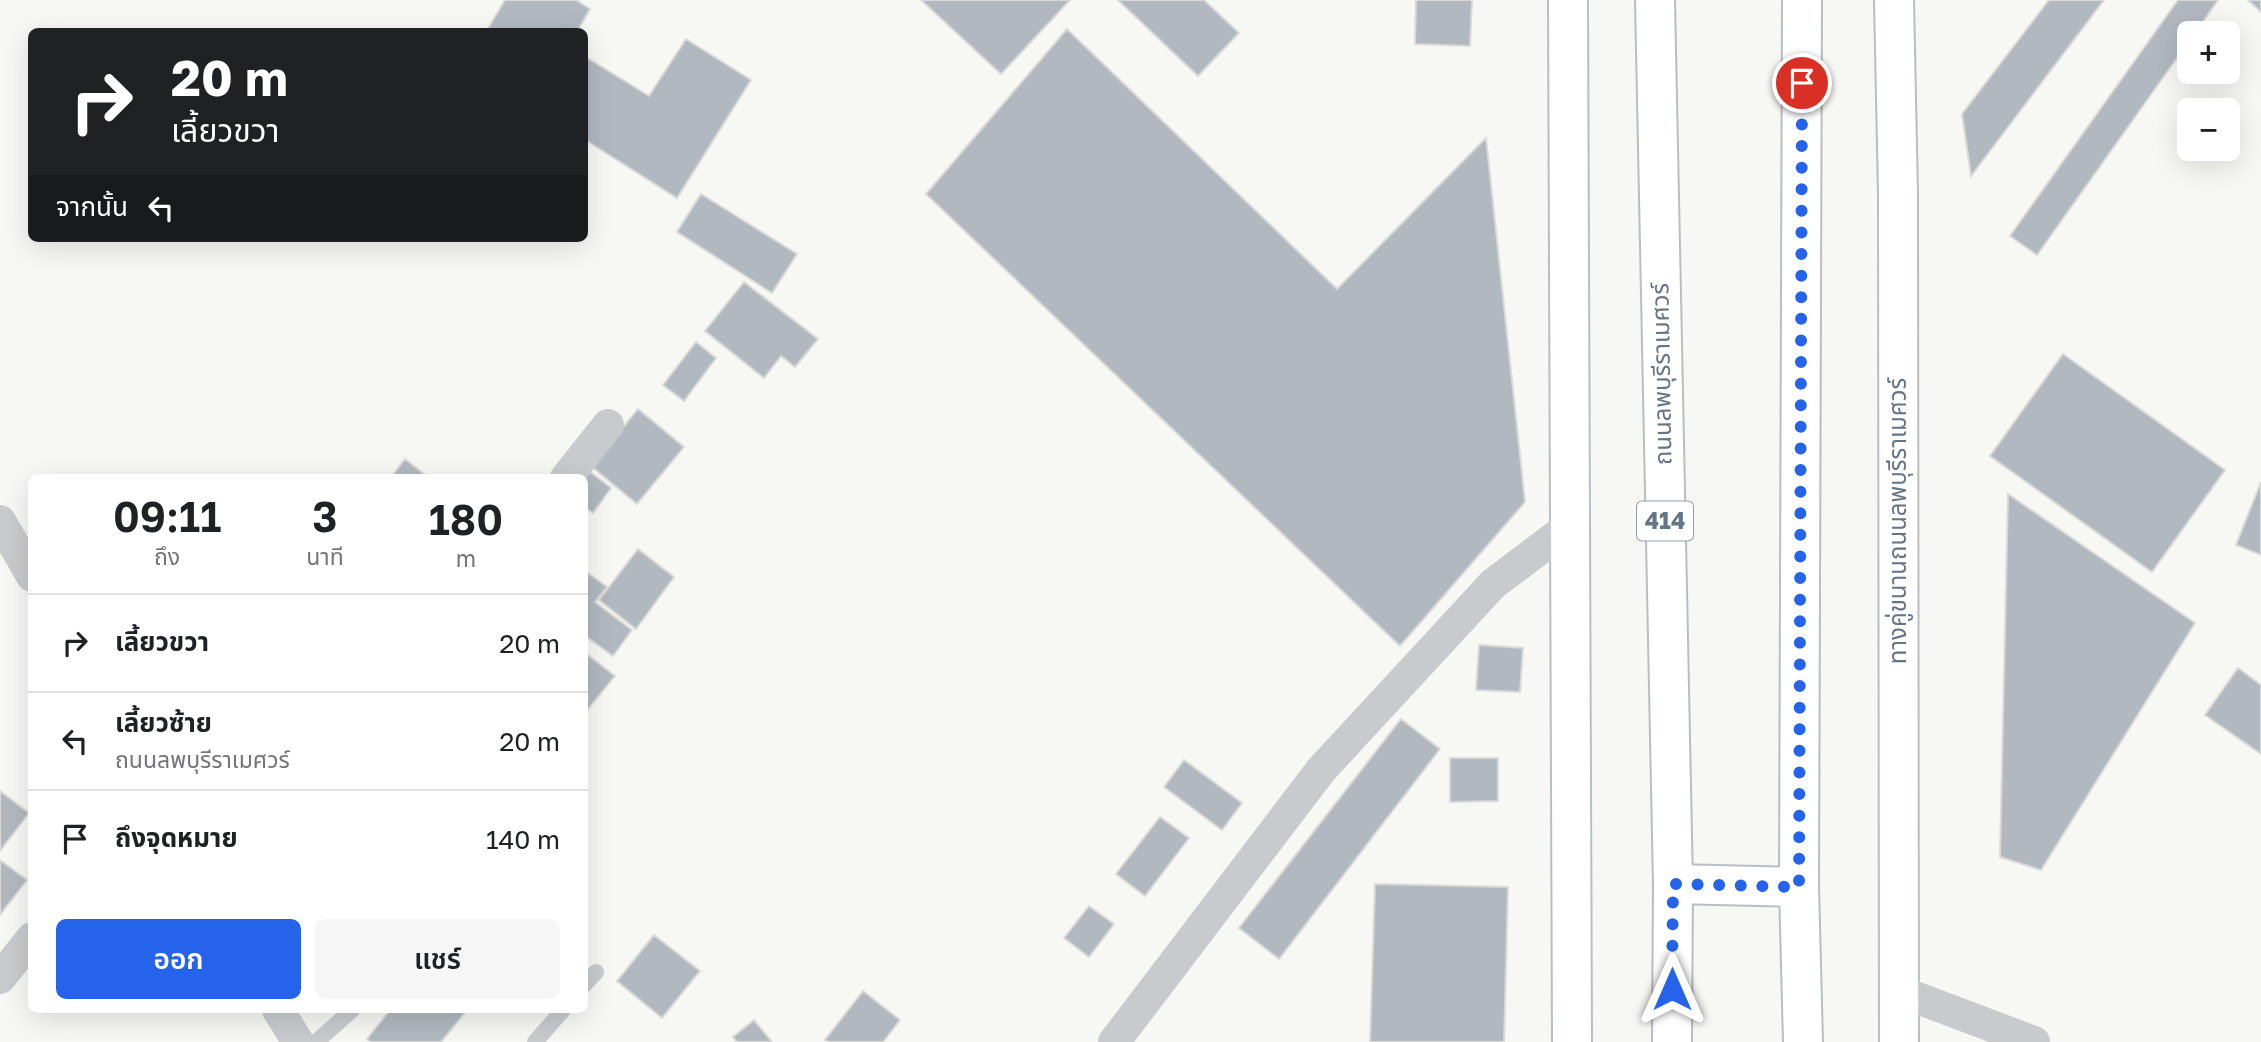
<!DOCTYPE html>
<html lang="th">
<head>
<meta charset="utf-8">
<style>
	:root { --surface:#fff; --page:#f6f6f6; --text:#202124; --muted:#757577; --line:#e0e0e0; --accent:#2563eb }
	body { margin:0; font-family:"Golos Text","Noto Sans Thai",sans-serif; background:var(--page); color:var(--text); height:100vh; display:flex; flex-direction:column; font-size:26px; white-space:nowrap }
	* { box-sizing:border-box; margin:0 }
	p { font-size:23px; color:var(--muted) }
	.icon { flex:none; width:38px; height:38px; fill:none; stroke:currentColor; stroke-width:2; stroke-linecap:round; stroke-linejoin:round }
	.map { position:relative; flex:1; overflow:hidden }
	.sheet { position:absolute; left:28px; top:474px; width:560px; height:539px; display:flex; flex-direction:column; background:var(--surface); border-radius:10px; box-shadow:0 7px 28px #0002 }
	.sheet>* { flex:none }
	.banner { position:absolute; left:28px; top:28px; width:560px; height:214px; border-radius:10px; box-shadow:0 7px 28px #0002; background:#202124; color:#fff; overflow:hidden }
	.buttons { position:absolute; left:2177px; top:21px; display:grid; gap:14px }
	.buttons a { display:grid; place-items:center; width:63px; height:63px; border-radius:10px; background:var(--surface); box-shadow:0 7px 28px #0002; font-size:35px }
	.pin { position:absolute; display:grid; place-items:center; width:60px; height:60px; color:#fff; margin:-30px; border:4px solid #fff; border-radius:50%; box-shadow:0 2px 7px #0007 }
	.me { position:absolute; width:77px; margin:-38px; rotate:0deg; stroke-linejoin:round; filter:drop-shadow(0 0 5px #0008) }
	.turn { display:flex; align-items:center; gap:24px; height:147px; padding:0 28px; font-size:32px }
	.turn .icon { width:91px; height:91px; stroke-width:2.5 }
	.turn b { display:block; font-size:49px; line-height:60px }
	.then { display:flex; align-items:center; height:66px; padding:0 28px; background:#0003; gap:14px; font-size:26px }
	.eta { display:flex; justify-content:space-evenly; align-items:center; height:119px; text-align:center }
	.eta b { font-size:42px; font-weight:600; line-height:49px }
	.button { display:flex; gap:14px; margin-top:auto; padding:14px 28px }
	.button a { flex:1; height:80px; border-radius:10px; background:var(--accent); color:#fff; font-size:28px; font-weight:600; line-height:80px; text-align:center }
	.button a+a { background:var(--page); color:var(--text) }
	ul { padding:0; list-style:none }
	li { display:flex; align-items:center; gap:21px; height:98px; padding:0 28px; border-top:2px solid var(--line) }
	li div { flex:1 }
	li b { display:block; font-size:26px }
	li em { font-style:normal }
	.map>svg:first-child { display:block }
	.building { fill:#b1b8bf; stroke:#d9d9d7; stroke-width:2 }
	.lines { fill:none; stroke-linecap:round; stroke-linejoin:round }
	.secondary-casing { stroke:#b9bec3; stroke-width:42 }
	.primary-casing { stroke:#babec2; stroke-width:42 }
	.service { stroke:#c7cbce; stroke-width:16 }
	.minor { stroke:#c7cbce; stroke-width:32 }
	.secondary { stroke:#fff; stroke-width:38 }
	.primary { stroke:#fff; stroke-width:38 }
	.route { stroke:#2563eb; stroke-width:12; stroke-dasharray:0 21.6 }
	.labels { text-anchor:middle; stroke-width:7; stroke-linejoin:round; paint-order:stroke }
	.shield { fill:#fff; stroke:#929eab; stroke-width:2 }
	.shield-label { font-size:23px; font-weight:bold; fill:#647587 }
	.street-label { font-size:24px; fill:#647587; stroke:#fff }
</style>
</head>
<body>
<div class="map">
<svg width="2261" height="1042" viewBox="0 0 2261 1042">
	<rect width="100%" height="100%" fill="#f7f8f4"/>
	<path class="building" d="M 505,0 L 576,0 L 590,9 L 577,32 L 486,32 Z
		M 921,0 L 1070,0 L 1001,74 Z
		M 1118,0 L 1204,0 L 1239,33 L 1198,76 Z
		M 1416,0 L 1472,0 L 1470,46 L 1415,44 Z
		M 2049,0 L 2104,0 L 1971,176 L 1962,114 Z
		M 2178,0 L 2218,0 L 2195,33 L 2189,33 L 2189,41 L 2037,255 L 2010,236 Z
		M 2248,0 L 2261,0 L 2261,12 Z
		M 1067,29 L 1337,289 L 1486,138 L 1525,502 L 1400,646 L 926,194 Z
		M 686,39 L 751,80 L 677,198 L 584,139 L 584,56 L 649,96 Z
		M 701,194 L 797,254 L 772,293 L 677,232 Z
		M 744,282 L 818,339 L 795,367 L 781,356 L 764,378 L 705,331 Z
		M 696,342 L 716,358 L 684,401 L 663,385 Z
		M 2063,354 L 2225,470 L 2152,572 L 1990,456 Z
		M 638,409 L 684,447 L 637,504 L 591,466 Z
		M 405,459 L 429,478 L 395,478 L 392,476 Z
		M 589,471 L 611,488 L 593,513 L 584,507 L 584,478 Z
		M 2261,482 L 2261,555 L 2236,545 Z
		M 2008,494 L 2195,623 L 2041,870 L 2000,857 Z
		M 638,549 L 674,577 L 636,629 L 599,600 Z
		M 584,570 L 607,587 L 595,602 L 632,630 L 613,656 L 584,635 Z
		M 1479,645 L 1523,648 L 1520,692 L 1476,690 Z
		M 584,652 L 615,676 L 584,714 Z
		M 2238,668 L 2261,685 L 2261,754 L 2205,715 Z
		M 1401,719 L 1440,749 L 1279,959 L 1239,928 Z
		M 1450,758 L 1498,758 L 1498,801 L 1450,802 Z
		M 1184,760 L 1242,803 L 1222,830 L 1164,787 Z
		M 0,791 L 29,813 L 0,851 Z
		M 1160,817 L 1189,838 L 1145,896 L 1116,874 Z
		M 0,860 L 27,880 L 0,915 Z
		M 1375,884 L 1508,887 L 1504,1042 L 1370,1042 Z
		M 1089,906 L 1114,924 L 1089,957 L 1064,938 Z
		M 654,935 L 700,971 L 662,1018 L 617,981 Z
		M 863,991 L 900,1020 L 883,1042 L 829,1042 L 825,1040 Z
		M 390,1010 L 467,1010 L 441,1042 L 371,1042 L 367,1039 Z
		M 754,1020 L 772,1042 L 737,1042 L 733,1037 Z"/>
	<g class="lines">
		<defs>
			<path id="secondary" d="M 1568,0 L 1572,1042
				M 1894,0 L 1898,194 L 1899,1042"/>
			<path id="primary" d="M 1655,0 L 1673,884 L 1672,1042
				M 1802,0 L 1799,887 L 1803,1042
				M 1673,884 L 1799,887"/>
		</defs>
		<use href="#secondary" class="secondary-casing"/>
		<use href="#primary" class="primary-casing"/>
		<path class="service" d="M 584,985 L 596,972
			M 316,1042 L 352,1010
			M 535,1042 L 563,1010"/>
		<path class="minor" d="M 566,478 L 608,425
			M 0,521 L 32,576
			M 0,978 L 32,938
			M 1899,991 L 2034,1042
			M 278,1010 L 298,1042
			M 1114,1042 L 1321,770 L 1493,584 L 1570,526"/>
		<use href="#secondary" class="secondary"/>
		<use href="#primary" class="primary"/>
	</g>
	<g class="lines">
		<path class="route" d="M 1672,989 L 1673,884 L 1799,887 L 1802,83"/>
	</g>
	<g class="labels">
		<rect class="shield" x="1637" y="501.5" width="56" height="39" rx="5"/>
		<g class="shield-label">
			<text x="1665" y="529">414</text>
		</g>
		<g class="street-label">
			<text transform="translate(1662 374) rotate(-91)" y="8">ถนนลพบุรีราเมศวร์</text>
			<text transform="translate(1898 521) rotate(-90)" y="8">ทางคู่ขนานถนนลพบุรีราเมศวร์</text>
		</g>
	</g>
</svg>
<div class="buttons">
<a>+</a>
<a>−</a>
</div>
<div class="pin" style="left:1802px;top:83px;background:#d93025"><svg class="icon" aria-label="arrive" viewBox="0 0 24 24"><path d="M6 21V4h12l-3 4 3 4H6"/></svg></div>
<svg class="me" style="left:1672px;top:989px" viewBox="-20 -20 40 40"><path d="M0-17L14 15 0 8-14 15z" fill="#2563eb" stroke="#fff" stroke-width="4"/></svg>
<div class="banner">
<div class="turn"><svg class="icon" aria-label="right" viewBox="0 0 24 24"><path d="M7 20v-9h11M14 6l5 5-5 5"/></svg><div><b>20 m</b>เลี้ยวขวา</div></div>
<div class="then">จากนั้น<svg class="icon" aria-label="left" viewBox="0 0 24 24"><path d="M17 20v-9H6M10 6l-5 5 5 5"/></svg></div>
</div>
<section class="sheet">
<div class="eta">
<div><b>09:11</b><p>ถึง</p></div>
<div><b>3</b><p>นาที</p></div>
<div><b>180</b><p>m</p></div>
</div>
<ul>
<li><svg class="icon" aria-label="right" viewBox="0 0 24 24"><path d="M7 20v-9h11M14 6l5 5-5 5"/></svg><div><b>เลี้ยวขวา</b></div><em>20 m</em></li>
<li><svg class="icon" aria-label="left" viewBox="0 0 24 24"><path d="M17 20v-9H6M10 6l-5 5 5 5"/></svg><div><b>เลี้ยวซ้าย</b><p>ถนนลพบุรีราเมศวร์</p></div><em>20 m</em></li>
<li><svg class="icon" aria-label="arrive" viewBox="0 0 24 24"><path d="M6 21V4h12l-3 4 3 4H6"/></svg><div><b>ถึงจุดหมาย</b></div><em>140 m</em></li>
</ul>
<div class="button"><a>ออก</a><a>แชร์</a></div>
</section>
</div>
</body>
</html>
